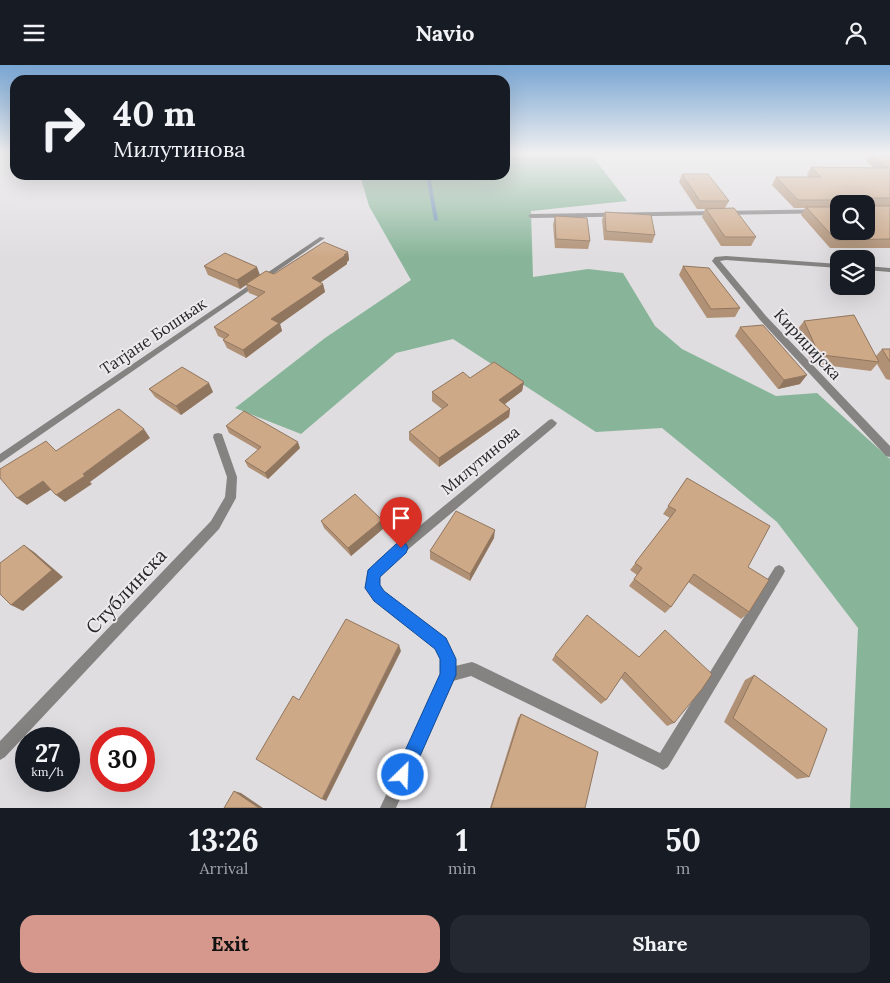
<!DOCTYPE html>
<html lang="en">
<head>
<meta charset="utf-8">
<style>
	:root { --surface:#171b24; --page:#242831; --text:#f1f3f6; --muted:#9ea1a6; --accent:#d6988c }
	body { margin:0; font-family:Lora,serif; background:var(--page); color:var(--text); height:100vh; display:flex; flex-direction:column; font-size:19px; white-space:nowrap }
	* { box-sizing:border-box; margin:0 }
	p { font-size:16px; color:var(--muted) }
	.icon { flex:none; width:28px; height:28px; fill:none; stroke:currentColor; stroke-width:2; stroke-linecap:round; stroke-linejoin:round }
	.map { position:relative; height:743px; overflow:hidden }
	.side { display:flex; flex-direction:column; background:var(--surface); flex:1 }
	.side>* { flex:none }
	.hud { position:absolute; left:10px; top:10px; width:500px; height:105px; border-radius:15px; box-shadow:0 5px 20px #0002; background:#171b24; color:var(--text); overflow:hidden }
	.controls { position:absolute; left:830px; top:130px; display:grid; gap:10px }
	.controls a { display:grid; place-items:center; width:45px; height:45px; border-radius:10px; background:var(--surface); box-shadow:0 5px 20px #0002; font-size:25px }
	.speed { position:absolute; left:15px; top:662px; display:flex; gap:10px; font-size:25px; font-weight:700; text-align:center }
	.speed>* { display:grid; place-content:center; width:65px; height:65px; border-radius:50%; background:var(--surface); box-shadow:0 5px 20px #0002; line-height:1 }
	.speed small { font-size:12px; font-weight:400 }
	.speed .limit { border:8px solid #d22; background:#fff; color:#111 }
	.pin { position:absolute; display:grid; place-items:center; width:42px; height:42px; color:#fff; margin:-51px -21px; border-radius:50% 50% 50% 0; rotate:-45deg; box-shadow:0 0 5px #0007 }
	.pin .icon { rotate:45deg }
	.me { position:absolute; width:55px; margin:-28px; rotate:24deg; stroke-linejoin:round; filter:drop-shadow(0 0 4px #0008) }
	.turn { display:flex; align-items:center; gap:18px; height:105px; padding:0 20px; font-size:22px }
	.turn .icon { width:65px; height:65px; stroke-width:2.5 }
	.turn b { display:block; font-size:35px; line-height:42px }
	.eta { display:flex; justify-content:space-evenly; align-items:center; height:85px; text-align:center }
	.eta b { font-size:30px; font-weight:700; line-height:35px }
	.button { display:flex; gap:10px; margin-top:auto; padding:10px 20px }
	.button a { flex:1; height:58px; border-radius:15px; background:var(--accent); color:#111; font-size:20px; font-weight:700; line-height:58px; text-align:center }
	.button a+a { background:var(--page); color:var(--text) }
	header { display:flex; justify-content:space-between; align-items:center; height:65px; padding:0 20px; background:var(--surface); font-size:22px; font-weight:700 }
	.map>svg:first-child { display:block }
	.forest { fill:#88b599 }
	.lines { fill:none; stroke-linecap:round; stroke-linejoin:round }
	.stream { fill:#7292b4; fill-rule:evenodd }
	.street { fill:#858382; fill-rule:evenodd }
	.wall { fill:#b19175; fill-rule:evenodd }
	.shaded-wall { fill:#90765f }
	.building { fill:#cea988; stroke:#90765f }
	.route { fill:#1a73e8; stroke:#114b97 }
	.labels { text-anchor:middle; stroke-width:4; stroke-linejoin:round; paint-order:stroke }
	.street-label { font-size:16px; fill:#282728; stroke:#edeaed }
	.near-street-label { font-size:19px; fill:#282728; stroke:#edeaed }
</style>
</head>
<body>
<header><svg class="icon" aria-label="menu" viewBox="0 0 24 24"><path d="M4 6h16M4 12h16M4 18h16"/></svg>Navio<svg class="icon" aria-label="person" viewBox="0 0 24 24"><circle cx="12" cy="8" r="4"/><path d="M4 21q1-7 8-7t8 7"/></svg></header>
<div class="map">
<svg width="890" height="743" viewBox="0 0 890 743">
	<rect width="100%" height="100%" fill="#e0dde0"/>
	<path class="forest" d="M 505,88 L 590,88 L 627,136 L 531,146 L 533,212 L 588,204 L 623,208 L 655,261 L 682,284 L 776,331 L 817,328 L 890,394 L 890,743 L 850,743 L 858,563 L 777,457 L 662,363 L 596,367 L 453,274 L 396,288 L 301,369 L 235,343 L 325,273 L 411,215 L 369,141 L 360,110 L 505,110 Z"/>
	<g class="lines">
		<path class="stream" d="M 426,110 L 430,110 L 438,155 L 436,156 L 434,155 Z"/>
		<path class="street" d="M 839,144 L 839,148 L 531,153 L 528,151 L 531,149 Z
			M 320,172 L 325,173 L 0,398 L 0,389 Z
			M 726,191 L 839,199 L 839,203 L 726,195 L 720,196 L 766,251 L 890,381 L 890,392 L 886,391 L 760,255 L 712,196 L 715,192 Z
			M 866,201 L 890,203 L 890,207 L 866,205 Z
			M 552,354 L 557,358 L 555,361 L 386,503 L 379,511 L 379,521 L 383,527 L 446,573 L 455,594 L 455,601 L 472,597 L 477,599 L 660,688 L 775,502 L 779,500 L 783,502 L 785,506 L 783,510 L 668,702 L 663,705 L 658,702 L 471,611 L 453,616 L 396,743 L 380,743 L 441,610 L 441,594 L 436,583 C 423,572 369,536 367,522 C 365,510 370,504 378,495 L 549,355 Z
			M 218,368 L 222,369 L 223,372 L 237,412 L 236,433 L 219,464 L 5,692 L 0,695 L 0,676 L 211,456 L 225,432 L 227,412 L 213,372 L 214,369 Z"/>
	</g>
	<path class="wall" d="M 870,88 L 890,89 L 890,183 L 830,183 L 801,150 L 805,143 L 794,143 L 772,120 L 776,112 L 809,112 L 807,110 L 811,102 L 874,103 L 866,96 ZM 839,139 L 866,139 L 839,166 Z
		M 682,109 L 729,136 L 725,143 L 756,172 L 751,181 L 721,181 L 702,152 L 705,144 L 697,144 L 679,117 Z
		M 605,147 L 655,170 L 652,178 L 604,175 L 602,155 Z
		M 555,151 L 590,176 L 588,184 L 555,183 L 553,160 Z
		M 348,187 L 349,195 L 347,197 L 347,199 L 320,218 L 323,219 L 325,227 L 280,259 L 282,266 L 246,293 L 227,283 L 223,275 L 224,274 L 218,271 L 214,262 L 259,232 L 249,228 L 246,220 L 240,224 L 208,210 L 204,201 L 260,210 L 274,209 Z
		M 683,201 L 740,243 L 735,252 L 707,253 L 679,210 Z
		M 804,256 L 876,291 L 882,284 L 890,284 L 890,315 L 886,314 L 877,299 L 871,306 L 815,299 L 810,294 L 797,265 Z
		M 740,262 L 800,319 L 778,324 L 735,271 Z
		M 470,313 L 524,317 L 522,326 L 505,339 L 510,344 L 509,352 L 439,402 L 409,375 L 409,367 L 442,344 L 432,336 L 432,327 Z
		M 149,324 L 213,327 L 181,350 L 155,332 Z
		M 226,361 L 300,383 L 268,414 L 248,402 L 245,396 L 258,385 L 229,368 Z
		M 687,413 L 748,502 L 749,547 L 741,554 L 688,517 L 671,542 L 665,548 L 629,521 L 637,510 L 630,505 L 670,453 L 663,449 Z
		M 382,455 L 384,463 L 351,491 L 324,463 L 321,456 Z
		M 494,473 L 470,516 L 430,494 L 430,486 Z
		M 665,565 L 674,658 L 667,661 L 621,613 L 606,635 L 601,639 L 552,595 L 555,590 L 639,592 Z
		M 754,610 L 809,712 L 797,714 L 724,657 L 745,615 Z
		M 521,649 L 585,743 L 490,743 L 518,653 Z"/>
	<path class="shaded-wall" d="M 348,187 L 349,195 L 347,197 L 347,199 L 314,222 L 312,213 Z
		M 257,202 L 260,210 L 240,224 L 237,215 Z
		M 323,219 L 325,227 L 280,259 L 282,266 L 246,293 L 243,285 L 271,254 Z
		M 807,310 L 800,319 L 778,324 L 784,315 Z
		M 524,317 L 522,326 L 498,344 L 499,335 Z
		M 209,318 L 213,327 L 181,350 L 176,341 Z
		M 510,344 L 509,352 L 439,402 L 439,393 Z
		M 144,364 L 150,373 L 90,417 L 92,419 L 65,437 L 56,430 L 83,409 Z
		M 298,377 L 300,383 L 268,414 L 265,408 Z
		M 43,416 L 52,424 L 27,440 L 17,433 Z
		M 382,455 L 384,463 L 351,491 L 348,483 Z
		M 495,465 L 494,473 L 470,516 L 470,509 Z
		M 24,480 L 34,487 L 63,512 L 23,546 L 11,540 Z
		M 399,580 L 401,586 L 326,736 L 322,734 Z
		M 234,726 L 241,728 L 263,743 L 259,743 Z"/>
	<path class="building" d="M 870,88 L 890,89 L 890,133 L 871,133 L 870,139 L 871,141 L 890,141 L 890,174 L 836,175 L 806,142 L 839,142 L 839,166 L 866,166 L 866,139 L 845,139 L 845,135 L 798,135 L 776,112 L 821,112 L 811,102 L 888,103 Z
		M 682,109 L 708,109 L 729,136 L 700,136 Z
		M 734,143 L 756,172 L 725,172 L 706,144 Z
		M 605,147 L 651,150 L 655,170 L 606,166 Z
		M 555,151 L 587,153 L 590,176 L 556,174 Z
		M 324,177 L 348,187 L 344,190 L 346,190 L 312,213 L 323,219 L 271,254 L 279,258 L 243,285 L 223,275 L 229,270 L 214,262 L 265,227 L 246,219 L 266,206 L 274,209 Z
		M 225,188 L 257,202 L 237,215 L 204,201 Z
		M 683,201 L 709,203 L 740,243 L 711,244 Z
		M 854,250 L 879,297 L 822,290 L 817,285 L 804,256 Z
		M 763,260 L 807,310 L 784,315 L 740,262 Z
		M 882,284 L 890,284 L 890,297 Z
		M 494,297 L 524,317 L 499,335 L 510,344 L 439,393 L 409,367 L 448,340 L 432,327 L 463,307 L 470,313 Z
		M 182,302 L 209,318 L 176,341 L 149,324 Z
		M 119,344 L 144,364 L 83,409 L 85,411 L 56,430 L 43,416 L 17,433 L 0,413 L 0,404 L 46,376 L 56,386 L 117,345 Z
		M 244,346 L 298,377 L 265,408 L 245,396 L 261,382 L 226,361 Z
		M 687,413 L 770,461 L 748,502 L 769,515 L 749,547 L 694,509 L 671,542 L 634,514 L 642,503 L 635,498 L 676,445 L 668,441 Z
		M 355,429 L 382,455 L 348,483 L 321,456 Z
		M 456,446 L 495,465 L 470,509 L 430,486 Z
		M 24,480 L 52,505 L 11,540 L 0,529 L 0,498 Z
		M 587,550 L 639,592 L 665,565 L 712,609 L 702,624 L 674,658 L 625,607 L 606,635 L 555,590 Z
		M 346,554 L 399,580 L 322,734 L 256,694 L 293,631 L 299,635 Z
		M 754,610 L 827,664 L 809,712 L 733,653 Z
		M 521,649 L 598,687 L 585,743 L 491,743 Z
		M 234,726 L 259,743 L 224,743 Z"/>
	<linearGradient id="sky" x2="0" y2="1"><stop stop-color="#79a6d3"/><stop offset="0.46" stop-color="#f1f0f1"/><stop offset="1" stop-color="#f1f0f1" stop-opacity="0"/></linearGradient>
	<rect width="890" height="192" fill="url(#sky)"/>
	<path class="route" d="M 401,477 L 406,479 L 408,483 L 406,488 L 380,512 L 380,520 L 384,526 L 446,573 L 456,594 L 456,610 L 409,716 L 403,718 L 397,716 L 394,710 L 440,609 L 440,594 L 435,584 L 374,536 L 365,523 L 368,505 L 396,479 Z"/>
	<g class="labels">
		<g class="street-label">
			<text transform="translate(153 271) rotate(-34)" y="6">Татјане Бошњак</text>
			<text transform="translate(808 279) rotate(47)" y="6">Кириџијска</text>
			<text transform="translate(480 395) rotate(-40)" y="6">Милутинова</text>
		</g>
		<g class="near-street-label">
			<text transform="translate(126 526) rotate(-47)" y="7">Стублинска</text>
		</g>
	</g>
</svg>
<div class="controls">
<a><svg class="icon" aria-label="search" viewBox="0 0 24 24"><circle cx="10" cy="10" r="6"/><path d="M15 15l6 6"/></svg></a>
<a><svg class="icon" aria-label="layers" viewBox="0 0 24 24"><path d="M12 4l9 5-9 5-9-5zM3 14l9 5 9-5"/></svg></a>
</div>
<div class="speed"><div>27<small>km/h</small></div><div class="limit">30</div></div>
<div class="pin" style="left:401px;top:483px;background:#d93025"><svg class="icon" aria-label="arrive" viewBox="0 0 24 24"><path d="M6 21V4h12l-3 4 3 4H6"/></svg></div>
<svg class="me" style="left:403px;top:710px" viewBox="-20 -20 40 40"><circle r="17" fill="#1a73e8" stroke="#fff" stroke-width="3"/><path d="M0-11L8 9 0 5-8 9z" fill="#fff"/></svg>
<div class="hud">
<div class="turn"><svg class="icon" aria-label="right" viewBox="0 0 24 24"><path d="M7 20v-9h11M14 6l5 5-5 5"/></svg><div><b>40 m</b>Милутинова</div></div>
</div>
</div>
<section class="side">
<div class="eta">
<div><b>13:26</b><p>Arrival</p></div>
<div><b>1</b><p>min</p></div>
<div><b>50</b><p>m</p></div>
</div>
<div class="button"><a>Exit</a><a>Share</a></div>
</section>
</body>
</html>
